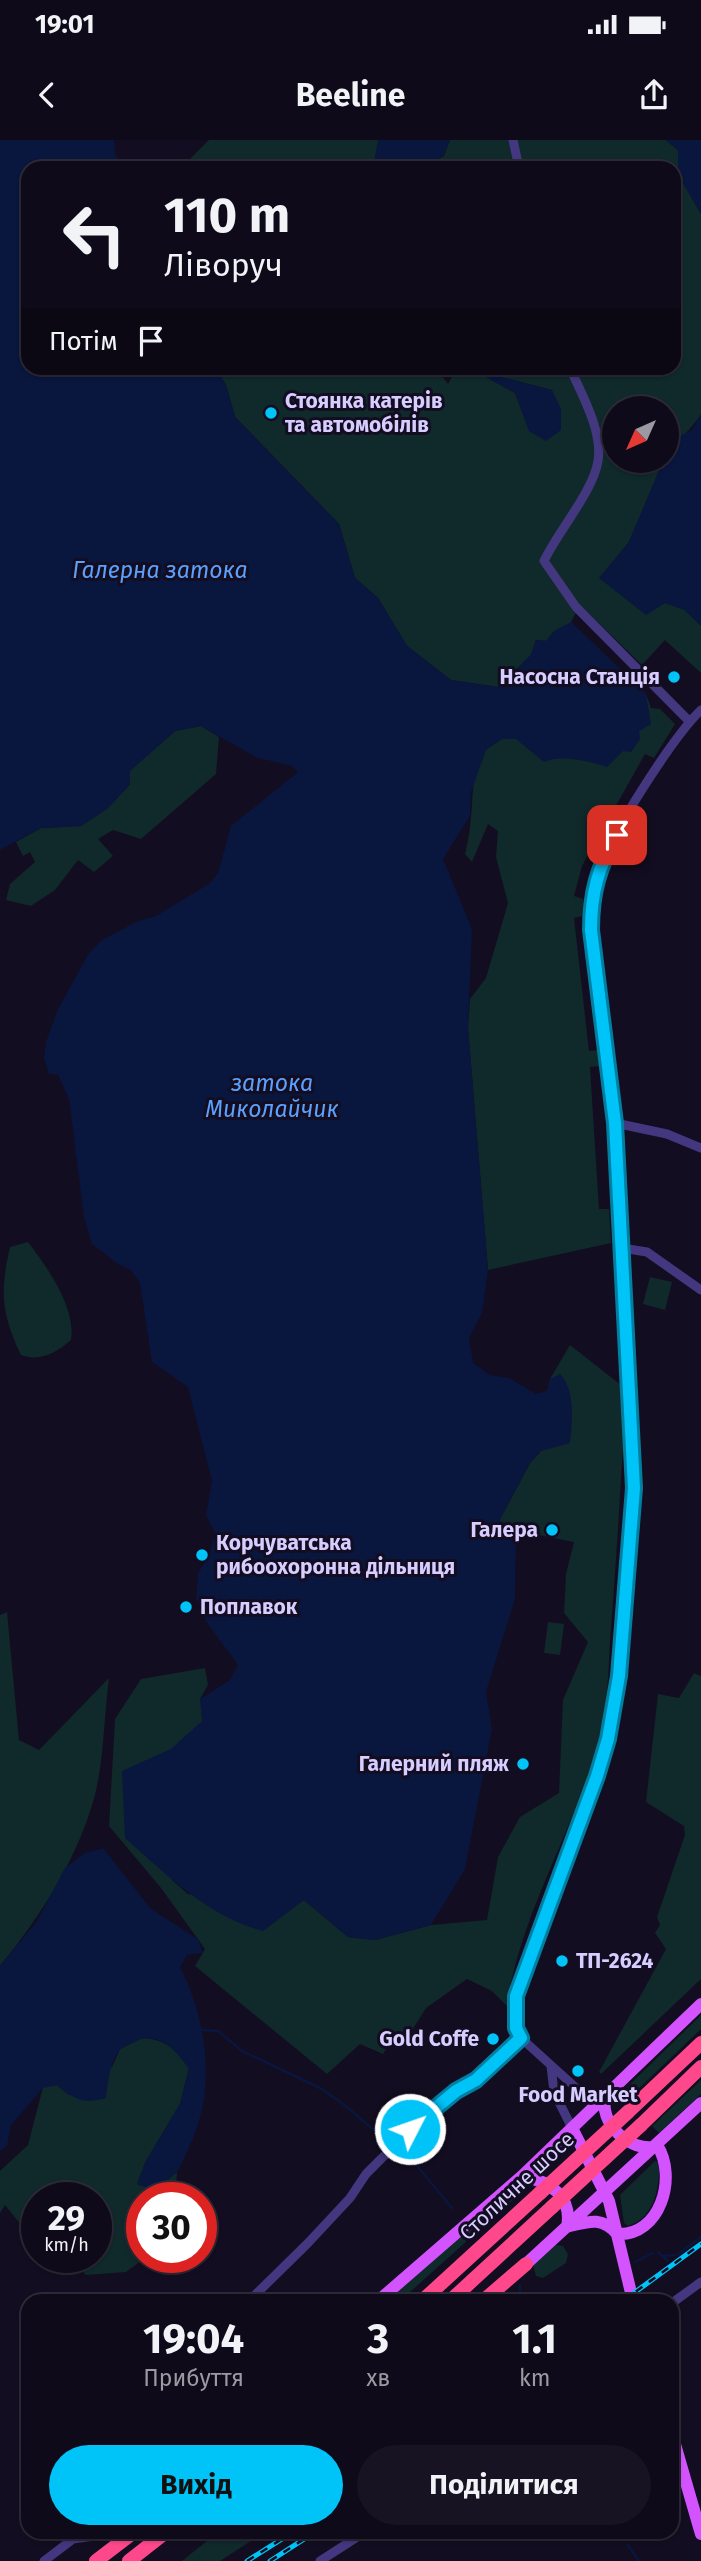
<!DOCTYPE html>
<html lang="uk">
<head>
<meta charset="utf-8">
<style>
	:root { --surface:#0e0a19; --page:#171322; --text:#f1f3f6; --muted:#9b9aa2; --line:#2e2b38; --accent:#00c3f8 }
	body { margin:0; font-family:"Fira Sans",sans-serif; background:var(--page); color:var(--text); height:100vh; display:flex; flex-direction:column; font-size:26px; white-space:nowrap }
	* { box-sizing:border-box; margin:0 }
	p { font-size:23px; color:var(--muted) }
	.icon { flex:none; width:38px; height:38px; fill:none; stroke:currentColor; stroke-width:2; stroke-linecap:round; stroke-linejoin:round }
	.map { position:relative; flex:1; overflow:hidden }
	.details { position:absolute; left:21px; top:2154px; width:658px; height:245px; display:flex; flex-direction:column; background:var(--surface); border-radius:21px; box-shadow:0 2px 5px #0004,0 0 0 2px var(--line) }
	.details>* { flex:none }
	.top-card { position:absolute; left:21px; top:21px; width:660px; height:214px; border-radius:21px; box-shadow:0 2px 5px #0004,0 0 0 2px var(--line); background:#0e0a19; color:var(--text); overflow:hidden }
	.needle { width:46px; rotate:225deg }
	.controls { position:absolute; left:602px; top:256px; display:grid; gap:14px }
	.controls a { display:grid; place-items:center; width:77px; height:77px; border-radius:50%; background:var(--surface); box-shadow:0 2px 5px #0004,0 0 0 2px var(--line); font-size:35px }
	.speed { position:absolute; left:21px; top:2042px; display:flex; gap:14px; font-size:35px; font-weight:700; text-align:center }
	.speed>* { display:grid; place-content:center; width:91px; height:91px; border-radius:50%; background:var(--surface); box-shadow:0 2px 5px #0004,0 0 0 2px var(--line); line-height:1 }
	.speed small { font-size:18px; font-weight:400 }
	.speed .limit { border:10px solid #d22; background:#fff; color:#111 }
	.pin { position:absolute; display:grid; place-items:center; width:60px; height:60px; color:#fff; margin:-30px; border-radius:14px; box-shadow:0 4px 10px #0006 }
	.me { position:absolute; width:77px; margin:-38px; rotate:49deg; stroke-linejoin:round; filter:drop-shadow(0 0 5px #0008) }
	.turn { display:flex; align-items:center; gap:24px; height:147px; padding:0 28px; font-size:32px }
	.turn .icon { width:91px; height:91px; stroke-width:2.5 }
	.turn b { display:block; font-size:49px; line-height:60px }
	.then { display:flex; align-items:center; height:66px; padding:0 28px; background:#0003; gap:14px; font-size:26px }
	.eta { display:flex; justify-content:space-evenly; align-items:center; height:119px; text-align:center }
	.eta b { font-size:42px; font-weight:700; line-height:49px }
	.primary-button { display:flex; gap:14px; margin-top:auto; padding:14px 28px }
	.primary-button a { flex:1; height:80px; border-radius:42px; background:var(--accent); color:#111; font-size:28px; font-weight:700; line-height:80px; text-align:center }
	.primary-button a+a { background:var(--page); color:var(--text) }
	.status { display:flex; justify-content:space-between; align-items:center; height:49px; padding:0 35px; background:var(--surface); direction:ltr }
	.status svg { height:19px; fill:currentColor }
	header { display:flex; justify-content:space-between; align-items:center; height:91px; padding:0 28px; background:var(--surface); font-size:32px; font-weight:700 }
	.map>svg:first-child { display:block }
	.green { fill:#10292b }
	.water { fill:#09163e }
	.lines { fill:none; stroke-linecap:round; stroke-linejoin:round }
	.stream { stroke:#09163e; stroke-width:2.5 }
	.minor { stroke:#433880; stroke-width:9 }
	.major { stroke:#d354ff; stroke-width:12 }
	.highway { stroke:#ff488b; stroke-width:14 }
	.rail-casing { stroke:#00c3f8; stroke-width:5 }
	.rail { stroke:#130d21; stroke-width:2.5; stroke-dasharray:8; stroke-linecap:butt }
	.highway-bridge { stroke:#ff488b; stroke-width:14 }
	.route-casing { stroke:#007fa1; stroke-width:18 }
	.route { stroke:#00c3f8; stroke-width:12 }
	.poi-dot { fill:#00c3f8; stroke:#130d21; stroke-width:2.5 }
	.labels { text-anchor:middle; stroke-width:6; stroke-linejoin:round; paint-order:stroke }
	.poi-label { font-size:21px; font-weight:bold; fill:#d8cdff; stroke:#130d21; text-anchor:start }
	.street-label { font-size:21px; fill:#d8cdff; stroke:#130d21 }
	.water-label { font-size:23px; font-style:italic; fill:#5ba0ff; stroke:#130d21 }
</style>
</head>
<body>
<div class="status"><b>19:01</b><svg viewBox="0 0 49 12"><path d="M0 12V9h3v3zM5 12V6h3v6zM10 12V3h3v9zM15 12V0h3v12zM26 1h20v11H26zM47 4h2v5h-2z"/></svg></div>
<header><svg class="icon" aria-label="back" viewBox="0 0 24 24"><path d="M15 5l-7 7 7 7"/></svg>Beeline<svg class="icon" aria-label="share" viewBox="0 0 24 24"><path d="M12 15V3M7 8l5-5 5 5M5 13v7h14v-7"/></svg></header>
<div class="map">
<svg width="701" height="2421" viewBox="0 0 701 2421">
	<rect width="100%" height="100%" fill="#130d21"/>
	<path class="green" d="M 209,0 L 378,0 C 379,9 374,18 373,28 L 181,28 Z
		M 450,0 L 666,0 L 678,10 L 678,34 L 701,74 L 701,274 C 691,291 677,299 667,316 L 667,268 L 614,268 L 614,320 L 664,320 L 629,402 L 600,438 L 685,470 L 701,486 L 701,533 L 665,500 L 642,525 L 580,465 L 571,482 L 646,554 L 651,568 L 660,569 L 675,584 L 654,618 L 645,614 L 582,726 L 574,756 L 583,759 L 583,776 L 574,778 L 589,911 L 599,910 L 600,926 L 590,927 L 599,1069 L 609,1069 L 611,1103 L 488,1130 L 468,888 L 470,859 L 486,838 L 508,763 L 496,717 L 498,691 L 488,684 L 472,722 L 465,714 C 476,673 469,629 483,587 C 490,568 539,512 554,492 L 546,501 L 536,500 L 531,515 L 498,547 L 451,540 L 407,506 L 378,458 L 355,438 L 339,384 L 235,277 L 226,245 L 215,228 L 436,228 L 448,244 L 454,233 L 470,228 L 515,253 L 529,290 L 552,250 L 497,236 L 485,228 L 674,228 L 674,28 L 431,28 L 433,22 L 444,16 Z
		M 201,586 L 219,597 L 216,634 L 141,699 L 113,690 L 98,699 L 113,716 L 94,732 L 78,720 L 55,750 L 31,766 L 6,760 L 10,744 L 35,722 L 30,712 L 23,716 L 16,702 L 41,688 L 81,686 L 108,668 L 130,644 L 129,631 L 175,591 Z
		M 28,1102 C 47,1127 76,1167 71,1200 C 56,1213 40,1222 21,1215 C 1,1173 0,1151 10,1107 Z
		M 650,1137 L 672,1142 L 665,1170 L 643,1164 Z
		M 570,1205 L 626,1249 C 622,1329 617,1409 611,1489 C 608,1525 609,1565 599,1600 C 575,1690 520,1773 507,1866 L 492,1851 L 467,1839 L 426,1868 L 406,1900 L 394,1895 L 383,1914 L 360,1904 L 327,1934 L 195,1826 L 205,1809 L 161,1748 L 109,1686 L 115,1579 L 141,1539 L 205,1528 L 208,1545 L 200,1559 L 208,1568 L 155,1712 L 173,1741 L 188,1754 L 298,1763 L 304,1760 L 348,1797 L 375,1800 L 431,1785 L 487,1780 L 498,1717 L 520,1677 L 559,1653 L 563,1560 L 588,1502 L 564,1473 L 566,1434 L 574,1402 L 519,1391 L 516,1394 L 499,1381 L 530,1323 L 541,1311 L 543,1252 L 547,1251 L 550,1239 Z
		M 7,1472 L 19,1600 L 39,1610 L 109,1538 C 104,1576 104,1618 95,1655 C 78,1718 41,1776 0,1826 L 0,1475 Z
		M 548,1482 L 564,1484 L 560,1515 L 544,1513 Z
		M 694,1533 L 701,1536 L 701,1839 L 601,1934 L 599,1932 L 666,1809 L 655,1793 L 660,1785 L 657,1777 L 685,1695 L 684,1686 L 646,1662 L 658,1554 L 679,1558 Z
		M 701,1875 L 701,1889 L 626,1961 L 619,1955 Z
		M 142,1898 C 165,1899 176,1909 189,1928 L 180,1964 L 146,2021 L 137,2044 L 155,2050 L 177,2032 L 175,2058 L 142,2058 L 142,2089 L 134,2096 L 142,2105 L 142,2118 L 145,2118 L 126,2132 L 86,2135 L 68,2118 L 96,2118 L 96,2058 L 37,2058 L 37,2105 L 5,2065 L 0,2073 L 0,2031 L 28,2005 L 43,1947 L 57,1945 L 69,1955 L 112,1927 L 120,1909 Z
		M 701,1940 L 701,1954 L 659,1993 L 652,1986 Z
		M 655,2021 L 659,2023 C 660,2046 655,2078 628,2086 L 624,2083 L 620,2055 Z
		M 521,2042 L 526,2048 L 400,2161 L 387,2161 Z
		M 556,2105 L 563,2106 L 568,2114 L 566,2123 L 543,2138 L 536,2136 L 533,2125 Z
		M 218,2392 L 265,2392 L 220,2421 L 182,2421 Z"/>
	<path class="water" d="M 0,0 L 114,0 L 115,14 L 124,28 L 28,28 L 28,228 L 215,228 L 226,245 L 235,277 L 339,384 L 355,438 L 378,458 L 407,506 L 451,540 L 498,547 L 531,515 L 536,500 L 546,501 L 554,491 L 571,482 L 646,554 L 651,584 L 639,591 L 640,599 L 631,612 L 623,611 L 607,627 C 590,621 560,614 544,622 L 516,599 L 502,599 L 486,610 L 471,652 L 470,676 L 443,719 L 472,789 L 468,888 L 488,1130 L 482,1173 L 469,1198 L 473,1223 L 490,1235 L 509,1238 L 536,1254 L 547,1251 L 550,1239 L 560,1234 C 576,1251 572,1281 570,1303 L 541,1311 L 530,1323 L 499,1381 L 516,1394 L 515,1459 L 486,1552 L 492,1589 L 465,1729 L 431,1785 L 375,1800 L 348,1797 L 304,1760 L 263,1791 C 207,1776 167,1735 125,1698 L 122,1631 L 171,1609 L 202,1581 L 200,1559 L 230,1540 L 238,1525 L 207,1483 L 196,1459 L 198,1433 L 209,1416 L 215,1394 L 206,1375 L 212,1341 L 188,1247 L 152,1222 L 140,1143 L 131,1130 L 118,1124 L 92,1104 L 84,1077 L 69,959 L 58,935 L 49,934 L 44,918 L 46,902 L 58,869 L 89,813 L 102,800 L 136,782 L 156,776 L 210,743 L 218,733 L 231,686 L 298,632 L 292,626 L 258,618 L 201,586 L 175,591 L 130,631 L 130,644 L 108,668 L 81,686 L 41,688 L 0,710 Z
		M 378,0 L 450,0 L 444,15 L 433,22 L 431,28 L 409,28 L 405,19 L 397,28 L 373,28 Z
		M 666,0 L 701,0 L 701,74 L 678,34 L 678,10 Z
		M 470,228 L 485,228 L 497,236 L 552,250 L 561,269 L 561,290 L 546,301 L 529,291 L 515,253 Z
		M 701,274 L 701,486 L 685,470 L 665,463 L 646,475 L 599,438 L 629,402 L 660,328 L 678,297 L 692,290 Z
		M 103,1708 L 151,1769 L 198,1799 L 203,1813 L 187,1815 L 180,1827 C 208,1882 217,1953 188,2009 C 185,2016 181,2026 176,2033 C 170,2039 162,2044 155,2050 L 137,2044 L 146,2021 L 180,1964 L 189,1929 C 176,1910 158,1890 134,1902 C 130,1904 123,1906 120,1910 C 109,1922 108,1944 106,1958 C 83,1964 75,1960 57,1945 L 43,1948 L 11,1985 L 7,2006 L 0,2011 L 0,1826 L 37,1781 L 65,1728 L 83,1714 Z"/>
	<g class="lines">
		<path class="stream" d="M 201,1890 L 218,1891 L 242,1911 L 320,1948 L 346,1966 L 376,1992 L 404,2010 L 452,2068
			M 658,2112 L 668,2121
			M 678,2114 L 701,2097
			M 664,2116 L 675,2115
			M 635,2122 L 653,2113
			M 519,2161 L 520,2145
			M 620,2392 L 622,2395
			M 628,2405 L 639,2421"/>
		<path class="minor" d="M 513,0 L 519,28
			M 570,228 C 581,253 603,291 598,321 C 593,352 558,391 544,421 L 576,467 L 689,581
			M 615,983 L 667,994 L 701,1008
			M 622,1108 L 647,1112 L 701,1150
			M 551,1926 L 554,1952 L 572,1988
			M 596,1966 L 521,1898 L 516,1888 L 516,1856 L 608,1599 L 619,1536 L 634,1348 L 615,983 L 591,790 C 591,772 591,753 596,736 C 608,698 673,597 701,570
			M 249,2161 L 308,2103 L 350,2058 L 366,2034 L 423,1977 L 476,1940 L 521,1898
			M 672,2163 L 701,2142
			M 73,2399 L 122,2392
			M 44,2421 L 77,2396
			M 320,2421 L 365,2392"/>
		<path class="major" d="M 606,1956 C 597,1982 631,2014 657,2006
			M 572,1988 L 609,2061 L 633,2161
			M 522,2036 C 549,2041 573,2056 567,2087
			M 570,2086 C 590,2081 603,2077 617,2094 C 660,2097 678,2037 657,2005
			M 526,2124 L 701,1963
			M 378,2161 L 522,2036 L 701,1864
			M 672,2294 L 701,2394"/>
		<path class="highway" d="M 628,1972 L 701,1903
			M 641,1985 L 701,1927
			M 422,2161 L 540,2053
			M 450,2161 L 552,2067
			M 483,2161 L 526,2124
			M 96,2421 L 134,2392
			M 129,2421 L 166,2392"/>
		<defs>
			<path id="rail" d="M 623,2161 L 701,2104
				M 247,2421 L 293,2392
				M 270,2421 L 315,2392"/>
		</defs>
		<use href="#rail" class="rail-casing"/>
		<use href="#rail" class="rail"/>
		<path class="highway-bridge" d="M 540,2053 L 628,1972
			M 552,2067 L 641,1985"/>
	</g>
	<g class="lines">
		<defs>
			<path id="route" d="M 410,1989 L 456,1951 L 476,1940 L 521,1898 L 516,1888 L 516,1856 L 597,1636 L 608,1599 L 619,1536 L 634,1348 L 615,983 L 591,790 C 591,753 598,727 617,695"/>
		</defs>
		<use href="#route" class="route-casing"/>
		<use href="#route" class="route"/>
	</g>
	<g class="poi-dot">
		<circle cx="271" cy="273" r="7"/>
		<circle cx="674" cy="537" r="7"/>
		<circle cx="552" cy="1390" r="7"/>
		<circle cx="202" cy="1415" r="7"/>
		<circle cx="186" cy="1467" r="7"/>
		<circle cx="523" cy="1624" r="7"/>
		<circle cx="562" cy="1821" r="7"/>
		<circle cx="493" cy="1899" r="7"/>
		<circle cx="578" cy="1931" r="7"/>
	</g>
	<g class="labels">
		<g class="poi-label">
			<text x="285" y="268">Стоянка катерів<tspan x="285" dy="24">та автомобілів</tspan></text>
			<text x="660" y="544" text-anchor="end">Насосна Станція</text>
			<text x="538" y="1397" text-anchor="end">Галера</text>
			<text x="216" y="1410">Корчуватська<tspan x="216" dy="24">рибоохоронна дільниця</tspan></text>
			<text x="200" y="1474">Поплавок</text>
			<text x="509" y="1631" text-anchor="end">Галерний пляж</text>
			<text x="576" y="1828">ТП-2624</text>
			<text x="479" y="1906" text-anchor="end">Gold Coffe</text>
			<text x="578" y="1962" text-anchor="middle">Food Market</text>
		</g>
		<g class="street-label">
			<text transform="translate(517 2046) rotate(-43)" y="7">Столичне шосе</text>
		</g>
		<g class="water-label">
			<text x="160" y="438">Галерна затока</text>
			<text x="272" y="951">затока<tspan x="272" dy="26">Миколайчик</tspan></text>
		</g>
	</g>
</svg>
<div class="controls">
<a><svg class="needle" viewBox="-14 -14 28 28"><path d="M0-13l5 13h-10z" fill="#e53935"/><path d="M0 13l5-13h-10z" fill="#9b9aa2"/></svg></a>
</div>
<div class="speed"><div>29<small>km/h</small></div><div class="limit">30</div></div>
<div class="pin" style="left:617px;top:695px;background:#d93025"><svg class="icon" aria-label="arrive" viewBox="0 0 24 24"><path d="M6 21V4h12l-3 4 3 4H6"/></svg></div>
<svg class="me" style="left:410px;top:1989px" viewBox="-20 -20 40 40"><circle r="17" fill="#00c3f8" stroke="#fff" stroke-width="3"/><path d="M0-11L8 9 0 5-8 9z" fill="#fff"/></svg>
<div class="top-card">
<div class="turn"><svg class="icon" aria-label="left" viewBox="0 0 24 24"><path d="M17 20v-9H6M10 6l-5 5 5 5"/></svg><div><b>110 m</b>Ліворуч</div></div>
<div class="then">Потім<svg class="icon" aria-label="arrive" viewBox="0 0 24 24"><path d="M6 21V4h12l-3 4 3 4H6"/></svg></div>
</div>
<section class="details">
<div class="eta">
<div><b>19:04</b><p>Прибуття</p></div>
<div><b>3</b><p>хв</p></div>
<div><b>1.1</b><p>km</p></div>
</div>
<div class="primary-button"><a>Вихід</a><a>Поділитися</a></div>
</section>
</div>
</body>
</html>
